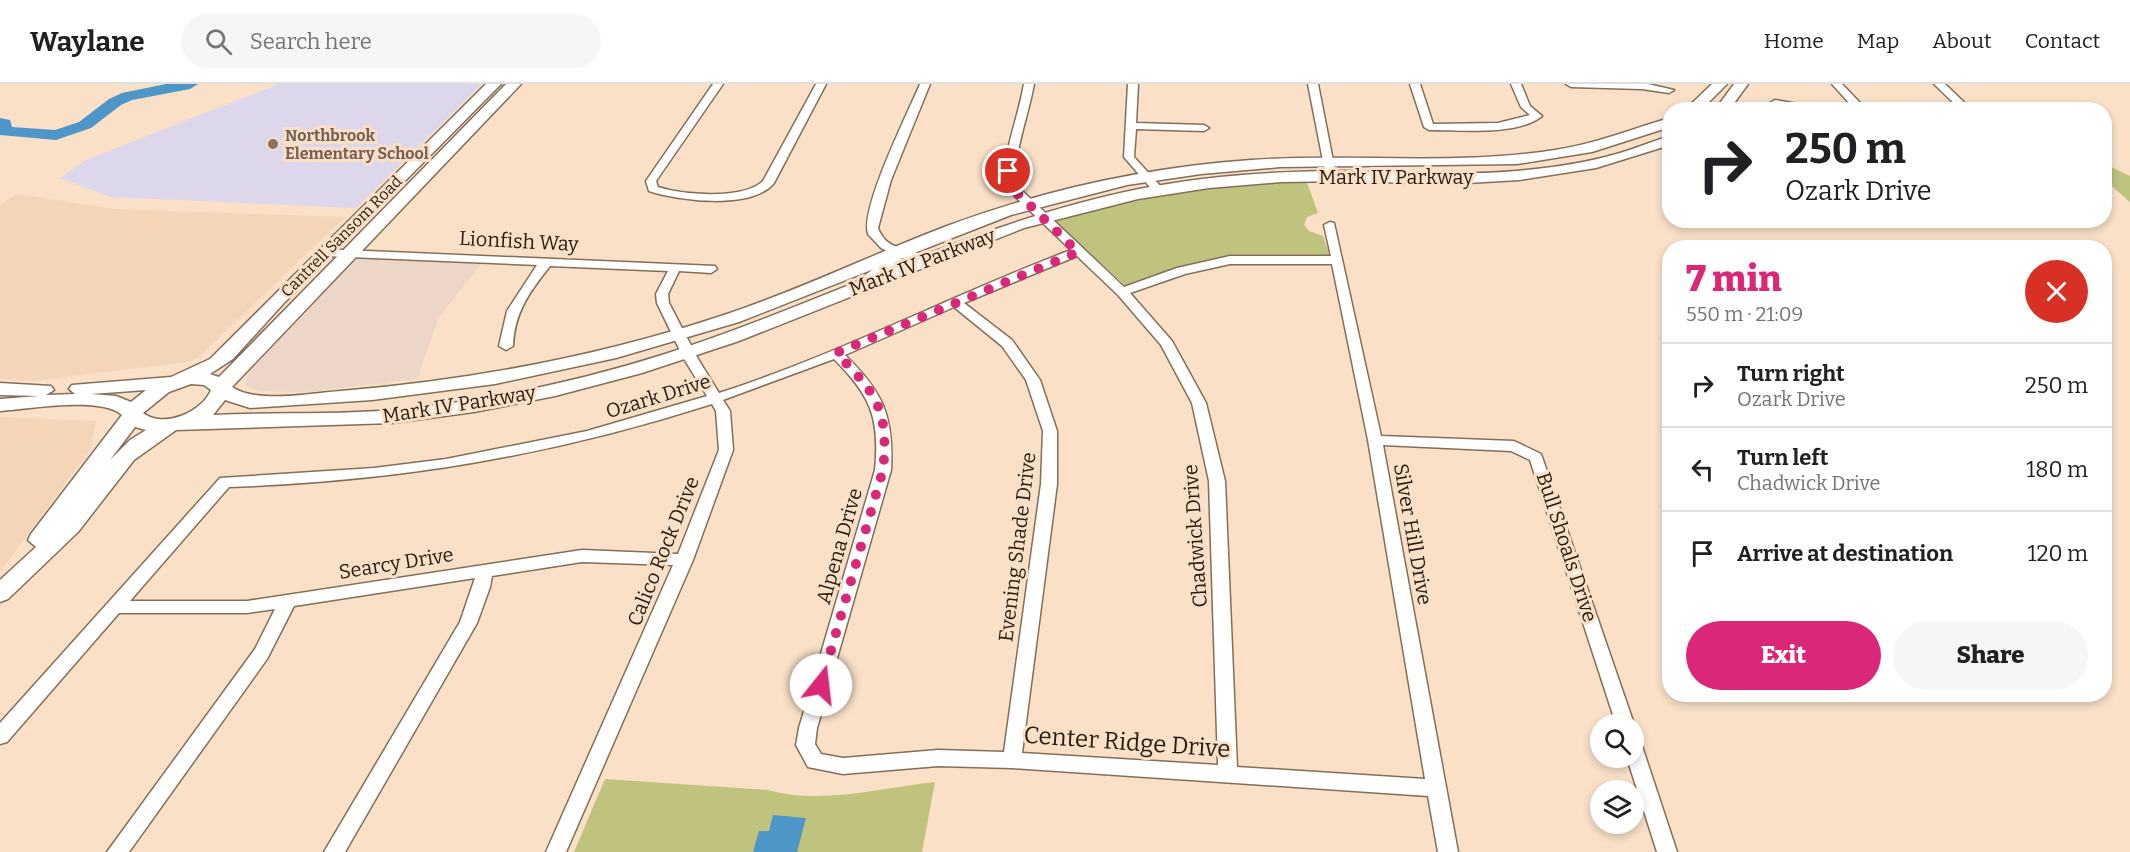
<!DOCTYPE html>
<html lang="en">
<head>
<meta charset="utf-8">
<style>
	:root { --surface:#fff; --page:#f6f6f6; --text:#202124; --muted:#757577; --line:#e0e0e0; --accent:#db2777 }
	body { margin:0; font-family:Bitter,serif; background:var(--page); color:var(--text); height:100vh; display:flex; flex-direction:column; font-size:22px; white-space:nowrap }
	* { box-sizing:border-box; margin:0 }
	p { font-size:20px; color:var(--muted) }
	.icon { flex:none; width:33px; height:33px; fill:none; stroke:currentColor; stroke-width:2; stroke-linecap:round; stroke-linejoin:round }
	.map { position:relative; flex:1; overflow:hidden }
	.details { position:absolute; left:1662px; top:156px; width:450px; height:462px; display:flex; flex-direction:column; background:var(--surface); border-radius:24px; box-shadow:0 3px 9px #0003 }
	.details>* { flex:none }
	.top-card { position:absolute; left:1662px; top:18px; width:450px; height:126px; border-radius:24px; box-shadow:0 3px 9px #0003; background:#fff; color:var(--text); overflow:hidden }
	.tools { position:absolute; left:1590px; top:630px; display:grid; gap:12px }
	.tools a { display:grid; place-items:center; width:54px; height:54px; border-radius:50%; background:var(--surface); box-shadow:0 3px 9px #0003; font-size:30px }
	.pin { position:absolute; display:grid; place-items:center; width:51px; height:51px; color:#fff; margin:-26px; border:3px solid #fff; border-radius:50%; box-shadow:0 2px 6px #0007 }
	.me { position:absolute; width:66px; margin:-33px; rotate:16deg; stroke-linejoin:round; filter:drop-shadow(0 0 4px #0008) }
	.turn { display:flex; align-items:center; gap:21px; height:126px; padding:0 24px; font-size:27px }
	.turn .icon { width:78px; height:78px; stroke-width:2.5 }
	.turn b { display:block; font-size:42px; line-height:51px }
	.round { display:grid; place-items:center; flex:none; width:63px; height:63px; border-radius:32px; background:var(--page) }
	.overview { display:flex; align-items:center; justify-content:space-between; height:102px; padding:0 24px }
	h1 { font-size:36px; font-weight:800; line-height:45px; color:var(--accent) }
	.action { display:flex; gap:12px; margin-top:auto; padding:12px 24px }
	.action a { flex:1; height:69px; border-radius:36px; background:var(--accent); color:#fff; font-size:24px; font-weight:800; line-height:69px; text-align:center }
	.action a+a { background:var(--page); color:var(--text) }
	ul { padding:0; list-style:none }
	li { display:flex; align-items:center; gap:18px; height:84px; padding:0 24px; border-top:2px solid var(--line) }
	li div { flex:1 }
	li b { display:block; font-size:22px }
	li em { font-style:normal }
	header { display:flex; align-items:center; gap:36px; box-sizing:border-box; height:84px; padding:0 30px; background:var(--surface); border-bottom:2px solid var(--line) }
	header strong { font-size:28px }
	nav { display:flex; gap:33px; margin-inline-start:auto; font-size:21px }
	.search { width:420px; height:54px; background:var(--page); display:flex; align-items:center; gap:15px; box-sizing:border-box; padding:0 21px; border-radius:33px; color:var(--muted); font-size:22px }
	.map>svg:first-child { display:block }
	.commercial { fill:#ebd6c8 }
	.built { fill:#f4d5b7 }
	.education { fill:#ddd7ec }
	.green { fill:#bfc37e }
	.water { fill:#4e95c8 }
	.lines { fill:none; stroke-linecap:round; stroke-linejoin:round }
	.river { fill:#4e95c8; fill-rule:evenodd }
	.street-casing { stroke:#846e58; stroke-width:3 }
	.secondary-casing { stroke:#846e58; stroke-width:3 }
	.street { fill:#fff; fill-rule:evenodd }
	.secondary { fill:#fff; fill-rule:evenodd }
	.route { stroke:#db2777; stroke-width:10; stroke-dasharray:0 18 }
	.education-dot { fill:#8d6e63; stroke:#f9e0c7; stroke-width:2 }
	.labels { text-anchor:middle; stroke-width:6; stroke-linejoin:round; paint-order:stroke }
	.far-education-label { font-size:16px; font-weight:bold; fill:#785e54; stroke:#f9e0c7; text-anchor:start }
	.far-street-label { font-size:16px; fill:#261d14; stroke:#f9e0c7 }
	.street-label { font-size:20px; fill:#261d14; stroke:#f9e0c7 }
	.near-street-label { font-size:24px; fill:#261d14; stroke:#f9e0c7 }
</style>
</head>
<body>
<header>
<strong>Waylane</strong>
<div class="search"><svg class="icon" aria-label="search" viewBox="0 0 24 24"><circle cx="10" cy="10" r="6"/><path d="M15 15l6 6"/></svg>Search here</div>
<nav><a>Home</a><a>Map</a><a>About</a><a>Contact</a></nav>
</header>
<div class="map">
<svg width="2130" height="768" viewBox="0 0 2130 768">
	<rect width="100%" height="100%" fill="#f9e0c7"/>
	<path class="commercial" d="M 357,175 L 482,179 L 439,233 L 417,295 L 306,308 L 259,307 L 245,302 L 247,293 L 270,261 Z"/>
	<path class="built" d="M 16,110 L 115,125 L 345,133 L 199,273 L 187,278 L 33,297 L 0,295 L 0,121 Z
		M 0,333 L 96,337 L 90,366 L 0,488 Z"/>
	<path class="education" d="M 279,0 L 482,0 L 356,124 L 111,113 L 60,94 L 86,76 Z"/>
	<path class="green" d="M 2105,80 L 2130,92 L 2130,118 L 2105,96 Z
		M 1306,96 L 1318,129 L 1307,133 L 1304,141 L 1309,147 L 1323,152 L 1330,172 L 1260,171 L 1209,175 L 1126,202 L 1054,136 C 1138,113 1220,101 1306,96 Z
		M 605,695 L 768,706 C 820,721 881,704 935,698 L 922,768 L 574,768 Z"/>
	<path class="water" d="M 773,731 L 806,734 L 797,768 L 753,768 L 759,747 L 769,747 Z"/>
	<g class="lines">
		<path class="river" d="M 166,0 L 198,0 L 190,5 L 132,16 L 121,21 L 91,44 L 56,56 L 0,51 L 0,34 L 10,36 L 12,43 L 55,46 L 79,38 L 109,15 L 122,9 Z"/>
		<defs>
			<path id="street" d="M 713,0 L 723,0 L 656,97 L 658,103 C 683,111 743,116 763,97 L 816,0 L 826,0 L 774,99 C 752,126 679,117 649,107 L 646,97 Z
				M 920,0 L 930,0 L 891,96 L 878,144 C 887,170 915,163 930,175 L 924,179 L 902,174 C 894,185 870,206 856,204 L 856,198 L 893,170 L 881,164 L 868,150 C 860,124 908,29 920,0 Z
				M 1024,0 L 1034,0 C 1028,33 1014,67 1015,100 L 1124,203 L 1177,184 L 1230,172 L 1331,172 L 1324,141 L 1330,138 L 1334,139 L 1381,352 L 1514,357 L 1541,370 L 1634,640 L 1634,642 L 1616,640 L 1530,376 L 1511,367 L 1383,361 L 1458,768 L 1438,768 L 1428,712 L 1012,684 L 938,682 L 843,690 L 808,683 L 796,661 L 799,644 L 875,386 C 880,334 871,312 834,275 L 723,316 L 730,327 L 733,366 L 693,476 L 566,768 L 546,768 L 673,481 L 582,478 L 492,492 L 490,503 L 477,539 L 345,768 L 324,768 L 460,538 L 475,494 L 294,522 L 267,575 L 129,768 L 107,768 L 255,565 L 275,525 L 247,529 L 119,529 L 7,658 L 0,660 L 0,639 L 220,394 L 374,384 L 446,375 L 587,347 L 707,312 L 684,275 L 657,219 L 656,210 L 668,187 L 550,182 C 530,207 514,229 513,262 L 506,266 L 499,262 L 507,227 L 537,181 L 325,172 L 319,168 L 321,165 L 715,182 L 717,185 L 711,189 L 679,187 L 668,210 L 669,219 L 698,275 L 719,309 C 840,270 952,211 1071,166 L 1003,101 C 1004,67 1018,34 1024,0 ZM 1077,172 L 1118,211 L 1161,261 L 1192,319 L 1209,397 L 1218,681 L 1022,669 L 1057,400 L 1057,347 L 1040,296 L 1012,256 L 964,219 ZM 1230,180 L 1332,180 L 1368,356 L 1425,695 L 1237,683 L 1225,397 L 1206,319 L 1172,257 L 1130,209 L 1185,190 ZM 954,223 L 1002,262 L 1026,296 L 1043,347 L 1041,400 L 1004,668 L 938,666 L 843,674 L 821,670 L 815,660 L 817,644 L 891,386 C 894,332 883,308 845,271 ZM 712,320 L 716,327 L 719,366 L 678,470 L 582,466 L 247,517 L 130,517 L 229,403 C 400,397 549,372 712,320 Z
				M 1128,0 L 1138,0 L 1136,39 L 1204,41 L 1209,44 L 1204,47 L 1136,45 L 1134,73 L 1163,105 L 1163,109 L 1155,109 L 1124,73 Z
				M 1308,0 L 1318,0 L 1336,92 L 1335,94 L 1326,92 Z
				M 1410,0 L 1420,0 L 1433,40 L 1498,39 L 1530,31 L 1521,23 L 1511,0 L 1521,0 L 1530,22 L 1542,32 C 1518,52 1459,46 1429,46 L 1424,43 Z
				M 1566,0 L 1648,0 L 1674,6 L 1669,9 L 1642,5 L 1571,3 Z
				M 1832,0 L 1842,0 L 1863,22 L 1863,26 L 1795,26 L 1770,19 L 1775,16 L 1798,20 L 1851,21 Z
				M 1934,0 L 1945,0 L 1972,26 L 1961,26 Z
				M 1634,657 L 1641,659 L 1643,665 L 1677,768 L 1657,768 L 1627,674 L 1634,674 Z"/>
			<path id="secondary" d="M 486,0 L 501,0 L 283,220 L 233,275 L 210,290 L 219,293 L 506,0 L 521,0 L 232,303 C 257,320 311,309 341,307 C 472,296 602,272 727,230 C 802,205 873,170 947,142 C 1044,106 1148,83 1251,76 C 1352,69 1455,82 1555,66 C 1595,60 1631,45 1670,34 L 1670,43 L 1592,68 L 1517,80 L 1280,83 L 1201,90 L 1127,101 L 1011,131 L 739,238 L 616,274 L 495,300 L 372,316 L 250,324 L 225,316 L 213,331 C 273,328 333,331 393,326 C 486,317 577,298 665,270 C 824,219 970,140 1134,106 C 1202,92 1274,87 1343,87 C 1401,88 1458,92 1516,87 C 1551,84 1586,79 1620,69 C 1637,64 1653,57 1670,52 L 1670,61 L 1596,84 L 1519,96 L 1450,100 L 1346,97 L 1281,98 L 1209,104 L 1138,115 L 1024,144 L 739,257 L 642,289 L 555,312 L 474,328 L 392,339 L 176,346 L 134,376 L 78,448 L 8,515 L 0,518 L 0,496 L 36,463 L 28,456 L 31,450 L 122,331 C 101,312 29,325 0,327 L 0,315 L 39,312 L 0,311 L 0,299 L 51,302 L 54,306 L 46,311 L 75,310 L 69,305 L 72,301 L 171,293 L 210,275 ZM 191,300 L 204,301 L 211,306 C 202,328 164,345 143,329 L 169,308 ZM 146,306 L 131,318 L 116,312 L 91,310 ZM 135,343 L 146,346 L 130,356 L 110,376 Z
				M 1712,0 L 1727,0 L 1701,26 L 1685,26 Z
				M 1734,0 L 1748,0 L 1729,26 L 1715,26 Z"/>
		</defs>
		<use href="#street" class="street-casing"/>
		<use href="#secondary" class="secondary-casing"/>
		<use href="#street" class="street"/>
		<use href="#secondary" class="secondary"/>
	</g>
	<g class="lines">
		<path class="route" d="M 821,601 L 883,386 C 889,326 877,310 836,269 L 1078,168 L 1009,101 L 1008,87"/>
	</g>
	<circle class="education-dot" cx="273" cy="60" r="6"/>
	<g class="labels">
		<g class="far-education-label">
			<text x="285" y="57">Northbrook<tspan x="285" dy="18">Elementary School</tspan></text>
		</g>
		<g class="far-street-label">
			<text transform="translate(341 152) rotate(-45)" y="6">Cantrell Sansom Road</text>
		</g>
		<g class="street-label">
			<text x="1396" y="100">Mark IV Parkway</text>
			<text transform="translate(519 157) rotate(3)" y="7">Lionfish Way</text>
			<text transform="translate(922 178) rotate(-21)" y="7">Mark IV Parkway</text>
			<text transform="translate(658 312) rotate(-17)" y="7">Ozark Drive</text>
			<text transform="translate(459 320) rotate(-9)" y="7">Mark IV Parkway</text>
			<text transform="translate(1413 450) rotate(80)" y="7">Silver Hill Drive</text>
			<text transform="translate(1195 452) rotate(-94)" y="7">Chadwick Drive</text>
			<text transform="translate(839 462) rotate(-74)" y="7">Alpena Drive</text>
			<text transform="translate(1017 463) rotate(-83)" y="7">Evening Shade Drive</text>
			<text transform="translate(1567 463) rotate(72)" y="7">Bull Shoals Drive</text>
			<text transform="translate(663 467) rotate(-68)" y="7">Calico Rock Drive</text>
			<text transform="translate(396 479) rotate(-9)" y="7">Searcy Drive</text>
		</g>
		<g class="near-street-label">
			<text transform="translate(1127 658) rotate(4)" y="8">Center Ridge Drive</text>
		</g>
	</g>
</svg>
<div class="tools">
<a><svg class="icon" aria-label="search" viewBox="0 0 24 24"><circle cx="10" cy="10" r="6"/><path d="M15 15l6 6"/></svg></a>
<a><svg class="icon" aria-label="layers" viewBox="0 0 24 24"><path d="M12 4l9 5-9 5-9-5zM3 14l9 5 9-5"/></svg></a>
</div>
<div class="pin" style="left:1008px;top:87px;background:#d93025"><svg class="icon" aria-label="arrive" viewBox="0 0 24 24"><path d="M6 21V4h12l-3 4 3 4H6"/></svg></div>
<svg class="me" style="left:821px;top:601px" viewBox="-20 -20 40 40"><circle r="19" fill="#fff"/><path d="M0-13L10 11 0 6-10 11z" fill="#db2777"/></svg>
<div class="top-card">
<div class="turn"><svg class="icon" aria-label="right" viewBox="0 0 24 24"><path d="M7 20v-9h11M14 6l5 5-5 5"/></svg><div><b>250 m</b>Ozark Drive</div></div>
</div>
<section class="details">
<div class="overview"><div><h1>7 min</h1><p>550 m · 21:09</p></div><a class="round" style="background:#d93025;color:#fff"><svg class="icon" aria-label="close" viewBox="0 0 24 24"><path d="M6 6l12 12M18 6L6 18"/></svg></a></div>
<ul>
<li><svg class="icon" aria-label="right" viewBox="0 0 24 24"><path d="M7 20v-9h11M14 6l5 5-5 5"/></svg><div><b>Turn right</b><p>Ozark Drive</p></div><em>250 m</em></li>
<li><svg class="icon" aria-label="left" viewBox="0 0 24 24"><path d="M17 20v-9H6M10 6l-5 5 5 5"/></svg><div><b>Turn left</b><p>Chadwick Drive</p></div><em>180 m</em></li>
<li><svg class="icon" aria-label="arrive" viewBox="0 0 24 24"><path d="M6 21V4h12l-3 4 3 4H6"/></svg><div><b>Arrive at destination</b></div><em>120 m</em></li>
</ul>
<div class="action"><a>Exit</a><a>Share</a></div>
</section>
</div>
</body>
</html>
